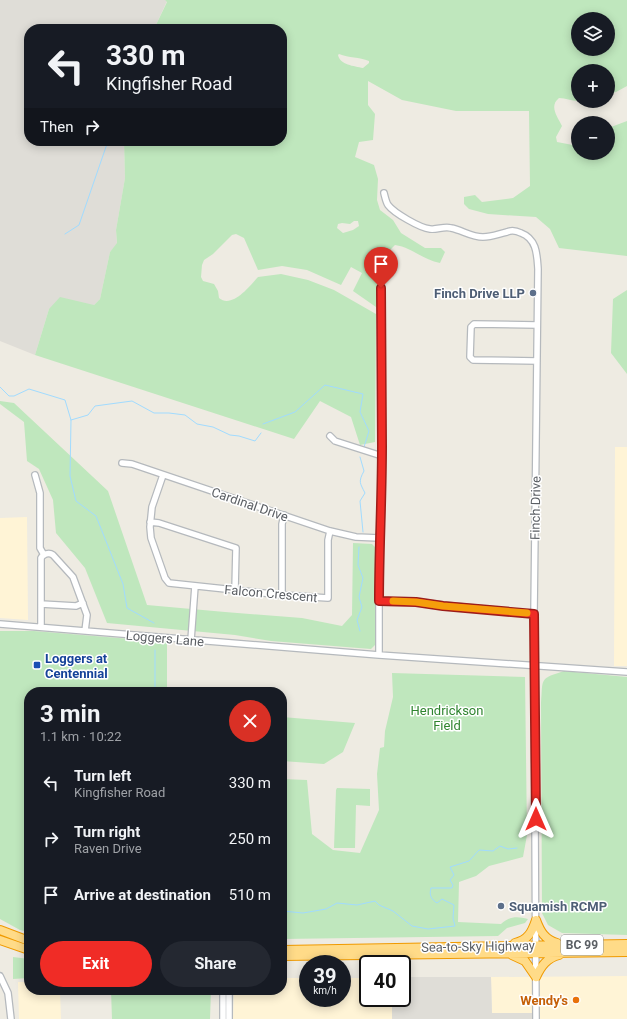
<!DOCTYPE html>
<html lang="en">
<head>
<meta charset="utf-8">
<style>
	:root { --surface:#171b24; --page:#242831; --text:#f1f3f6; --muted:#9ea1a6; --accent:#f02c26 }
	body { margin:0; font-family:Roboto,sans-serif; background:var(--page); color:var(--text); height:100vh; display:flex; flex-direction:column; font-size:15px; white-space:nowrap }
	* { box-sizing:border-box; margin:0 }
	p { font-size:13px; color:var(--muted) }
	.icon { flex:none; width:22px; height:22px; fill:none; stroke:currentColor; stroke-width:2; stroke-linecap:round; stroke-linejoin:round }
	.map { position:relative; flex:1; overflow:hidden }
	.sheet { position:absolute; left:24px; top:687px; width:263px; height:308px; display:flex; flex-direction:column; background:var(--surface); border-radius:16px; box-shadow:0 2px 10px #0003 }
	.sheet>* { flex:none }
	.banner { position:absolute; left:24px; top:24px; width:263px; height:122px; border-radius:16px; box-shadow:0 2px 10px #0003; background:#171b24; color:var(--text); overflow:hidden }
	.tools { position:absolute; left:571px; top:12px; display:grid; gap:8px }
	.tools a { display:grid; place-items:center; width:44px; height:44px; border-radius:50%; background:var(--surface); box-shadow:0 2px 10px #0003; font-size:20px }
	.speed { position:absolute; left:299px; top:955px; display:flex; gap:8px; font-size:20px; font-weight:700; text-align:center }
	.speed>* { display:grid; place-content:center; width:52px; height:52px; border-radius:50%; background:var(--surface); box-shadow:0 2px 10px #0003; line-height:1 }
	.speed small { font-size:10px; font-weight:400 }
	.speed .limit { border:2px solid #111; border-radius:6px; background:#fff; color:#111 }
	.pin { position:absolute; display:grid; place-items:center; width:34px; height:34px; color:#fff; margin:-41px -17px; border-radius:50% 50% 50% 0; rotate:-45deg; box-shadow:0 0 4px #0007 }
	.pin .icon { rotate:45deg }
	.me { position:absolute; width:44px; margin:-22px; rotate:0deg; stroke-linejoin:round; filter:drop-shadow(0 0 3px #0008) }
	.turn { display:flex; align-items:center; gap:14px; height:84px; padding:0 16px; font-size:18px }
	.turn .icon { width:52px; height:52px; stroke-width:2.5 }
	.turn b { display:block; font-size:28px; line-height:34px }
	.then { display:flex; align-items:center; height:38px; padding:0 16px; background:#0003; gap:8px; font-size:15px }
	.round { display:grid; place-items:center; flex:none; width:42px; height:42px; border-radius:21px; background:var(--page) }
	.head { display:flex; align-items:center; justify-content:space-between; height:68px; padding:0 16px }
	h1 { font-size:24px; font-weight:700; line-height:30px }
	.primary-button { display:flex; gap:8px; margin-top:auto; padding:8px 16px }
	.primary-button a { flex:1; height:46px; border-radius:24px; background:var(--accent); color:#fff; font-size:16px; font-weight:700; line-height:46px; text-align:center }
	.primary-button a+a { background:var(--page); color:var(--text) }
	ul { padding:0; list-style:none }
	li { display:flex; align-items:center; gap:12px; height:56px; padding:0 16px }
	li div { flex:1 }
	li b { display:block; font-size:15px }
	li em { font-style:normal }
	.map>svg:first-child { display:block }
	.commercial { fill:#fff4d6 }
	.industrial { fill:#dfddd7 }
	.green { fill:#bfe7bd; fill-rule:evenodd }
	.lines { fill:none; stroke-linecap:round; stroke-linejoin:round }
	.stream { stroke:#a1dbff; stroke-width:1 }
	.minor-casing { stroke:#b5b9bd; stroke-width:8 }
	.highway-casing { stroke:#f09a00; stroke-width:10 }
	.minor { stroke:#fff; stroke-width:5.5 }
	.highway { stroke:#ffdb88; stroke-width:8 }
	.route-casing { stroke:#9c1d19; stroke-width:10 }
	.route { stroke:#f02c26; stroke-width:7 }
	.slow { stroke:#f59e0b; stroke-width:7 }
	.service-dot { fill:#5c6f8a; stroke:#fff; stroke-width:1.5 }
	.transit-dot { fill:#1a4fb4; stroke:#fff; stroke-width:1.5 }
	.food-dot { fill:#e8710a; stroke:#fff; stroke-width:1.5 }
	.labels { text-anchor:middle; stroke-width:3; stroke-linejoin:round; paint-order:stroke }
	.shield { fill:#fff; stroke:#8c8f92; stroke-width:1 }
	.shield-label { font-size:12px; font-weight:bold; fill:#5b5f64 }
	.service-label { font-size:13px; font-weight:bold; fill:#4e5e75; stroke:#fff; text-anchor:end }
	.street-label { font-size:13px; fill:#5b5f64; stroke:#fff }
	.transit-label { font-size:13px; font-weight:bold; fill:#164399; stroke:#fff; text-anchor:start }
	.park-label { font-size:13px; fill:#308530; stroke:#fff }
	.food-label { font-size:13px; font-weight:bold; fill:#c56008; stroke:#fff; text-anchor:end }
</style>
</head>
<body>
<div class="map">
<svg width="627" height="1019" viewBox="0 0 627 1019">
	<rect width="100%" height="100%" fill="#eeebe2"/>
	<path class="commercial" d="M 615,447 L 627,447 L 627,666 L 614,666 Z
		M 27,517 L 28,620 L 0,618 L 0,518 Z
		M 627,976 L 627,1019 L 534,1019 L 534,1013 L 492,1013 L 491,977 Z
		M 282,978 L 308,978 L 308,998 L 342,998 L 342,978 L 368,978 L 368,998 L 392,998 L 392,1019 L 233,1019 L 234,990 L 282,990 Z
		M 18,982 L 29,982 L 29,990 L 60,990 L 61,1019 L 19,1019 Z"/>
	<path class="industrial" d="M 0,0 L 165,0 L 167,1 L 154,29 L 29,29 L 29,141 L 124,141 L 125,178 L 116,230 L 117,244 L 110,252 L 100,299 L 94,305 L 49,309 L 35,355 L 0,341 Z
		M 402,977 L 491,977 L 492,1013 L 534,1013 L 534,1019 L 392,1019 L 392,998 L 402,998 Z"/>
	<path class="green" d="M 165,0 L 627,0 L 627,86 L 616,92 L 608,94 L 608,71 L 578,71 L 578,101 C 571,101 566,98 559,98 C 549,106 557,116 562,126 L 556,137 L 557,142 L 578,146 L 578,153 L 608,153 L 609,130 L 611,127 L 627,121 L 627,256 L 559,248 L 550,229 L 536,217 L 488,214 L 469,209 L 464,204 L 464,197 L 475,195 L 482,202 L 513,198 L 530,186 L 529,111 L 456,111 L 402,100 L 368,81 L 368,105 L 375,114 L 373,140 L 359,142 L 355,157 L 374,165 L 378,179 L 377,200 L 380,210 L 393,220 L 401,233 L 425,248 L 441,248 L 445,252 L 440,263 C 423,260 411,247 395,245 L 381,259 L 379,265 L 376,307 L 353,291 L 362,273 L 351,267 L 341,285 L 307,270 L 282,266 L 258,270 L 244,238 L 236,234 L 232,235 L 213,254 L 204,260 L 202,265 L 201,277 L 203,281 L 214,284 L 218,291 L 219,298 C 232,309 250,286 258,277 L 281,274 L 308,280 L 334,290 L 376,314 L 375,442 L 360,445 L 351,417 L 320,401 L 294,439 L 35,355 L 49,309 L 60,297 L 94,305 L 100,299 L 110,252 L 117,243 L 116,230 L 125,178 L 124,141 L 282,141 L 282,29 L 154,29 L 167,2 ZM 578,19 L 608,19 L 608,49 L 578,49 ZM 339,54 C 349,58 359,57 369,61 L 369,63 L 363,68 C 354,66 340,65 338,55 ZM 354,221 L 358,221 L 359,226 L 353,230 L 343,233 L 337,228 L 338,224 L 342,223 L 350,224 Z
		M 627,290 L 627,374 L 611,353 L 613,299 Z
		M 0,401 L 14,403 L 108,491 L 147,605 L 225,612 L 302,618 L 342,626 L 352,615 L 353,543 L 372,544 L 375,547 L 375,645 L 371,649 L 271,641 L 235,635 L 107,623 L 85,568 L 56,533 L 53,500 L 39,469 L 27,461 L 24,422 L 0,404 Z
		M 0,631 L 34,631 L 167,642 L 167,692 L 29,692 L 29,932 L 20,930 L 0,919 Z
		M 564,671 L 627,677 L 627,935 L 562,933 L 548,925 L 542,913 L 541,703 C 543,678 539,679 564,671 Z
		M 392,673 L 525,677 L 527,835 L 523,857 L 489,866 L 476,876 L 459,882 L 458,922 L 501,924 C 510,916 517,916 528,919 L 525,923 L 507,928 L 498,936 L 282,939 L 282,779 L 307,780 L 312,834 L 333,850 L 360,853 L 379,810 L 377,774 L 380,748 L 384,747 L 385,731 L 393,697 Z
		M 282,717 L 355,723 L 343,752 L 324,764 L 282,761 Z
		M 337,788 L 370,789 L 370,806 L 356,805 L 355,848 L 334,848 L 336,790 Z
		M 13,957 L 29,959 L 29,978 L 13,979 Z
		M 111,990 L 211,990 L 210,1019 L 112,1019 Z"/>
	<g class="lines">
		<path class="stream" d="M 65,234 L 79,225 L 108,141
			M 0,387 L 9,396 L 14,396 L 29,389 L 65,400 L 71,420 L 70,476 L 76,501 L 96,516 L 123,584 L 127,608 L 154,623
			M 71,420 L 88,415 L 95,406 L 132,401 L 154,413 L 169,413 L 185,415 L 197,424 L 213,427 L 230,435 L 239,436 L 255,441 L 261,433
			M 263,424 L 295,412 L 325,385 L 363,394 L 360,412 L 369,431 L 364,447
			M 360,457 L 364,471 C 358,482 360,483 365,493 L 360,501 L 363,532
			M 359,547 L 358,565 L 363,578 L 359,597 L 362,607 L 357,620 L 360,631
			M 155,692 L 155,650
			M 282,911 L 303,913 L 326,909 L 337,903 L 357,905 L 375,901 L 379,905 L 393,911 L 412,926 L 428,929 L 455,926 L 453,918 L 454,905 L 442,899 L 437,903 C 431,899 429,895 431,888 L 452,888 L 453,885 L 450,880 L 454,875 L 450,867 L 469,861 L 479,850 L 493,851 L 500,846 L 508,849 L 517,848"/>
		<defs>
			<path id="minor" d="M 384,193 C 385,197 386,202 388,205 C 394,213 420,228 430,229 C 437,230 444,226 451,228 C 462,230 471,237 483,237 C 492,237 498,234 507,232 C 511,230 517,231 521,233 C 537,239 537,255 538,269 L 534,614 L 536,1019
				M 537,361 L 473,360 L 470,357 L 471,327 L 474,324 L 537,325
				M 330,436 L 335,441 L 382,456
				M 122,463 L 132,464 L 330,531 L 356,537 L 379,538
				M 35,475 L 40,493 L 40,548 L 44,555
				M 163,475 L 152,507 L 150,527 L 151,538 L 165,578 L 169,583 L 282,595 L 328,598 L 328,540 L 330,531
				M 150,522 L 159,523 L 236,548 L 235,590
				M 282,595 L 282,524 L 284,515
				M 379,601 L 416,602 L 443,605 L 534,614
				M 41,604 L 76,606 L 83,603
				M 0,624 L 379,655 L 627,672
				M 41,627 L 41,558 C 43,554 49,552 53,555 L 73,577 L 87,615 L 85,631
				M 191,640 L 195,586
				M 379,655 L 379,538 L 381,520 L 382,445 L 381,276
				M 0,976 L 8,993 L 11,1019
				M 223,990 L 223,1019
				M 229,1019 L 229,990"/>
			<path id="highway" d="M 536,920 C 540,931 545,940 557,943
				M 0,930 L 29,941
				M 0,940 L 29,950
				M 515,943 C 528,940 532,932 536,920
				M 282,950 L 627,944
				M 512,955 L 525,961 L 536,977
				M 282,956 L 627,952
				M 536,977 C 541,966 547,958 559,955"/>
		</defs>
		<use href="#minor" class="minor-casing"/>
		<use href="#highway" class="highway-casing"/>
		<use href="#minor" class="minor"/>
		<use href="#highway" class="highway"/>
	</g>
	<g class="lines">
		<defs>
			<path id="route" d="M 381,288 C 381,341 382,394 382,446 C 382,498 379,550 379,601 L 416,602 L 443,606 L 534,614 L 536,819"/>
		</defs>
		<use href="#route" class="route-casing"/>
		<use href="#route" class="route"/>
		<path class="slow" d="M 393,601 L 416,602 L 443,606 L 527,613"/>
	</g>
	<g class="service-dot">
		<circle cx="533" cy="293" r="4"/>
		<circle cx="501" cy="906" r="4"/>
	</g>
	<rect class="transit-dot" x="33" y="661" width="8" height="8" rx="2"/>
	<circle class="food-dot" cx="576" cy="1000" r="4"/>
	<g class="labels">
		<rect class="shield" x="561" y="935" width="42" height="20" rx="3"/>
		<g class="shield-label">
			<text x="582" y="949">BC 99</text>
		</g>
		<g class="service-label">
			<text x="525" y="298">Finch Drive LLP</text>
			<text x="509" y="911" text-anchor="start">Squamish RCMP</text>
		</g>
		<g class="street-label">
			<text transform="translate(250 504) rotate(19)" y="5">Cardinal Drive</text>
			<text transform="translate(535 508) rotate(-89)" y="5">Finch Drive</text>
			<text transform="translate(271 593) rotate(5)" y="5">Falcon Crescent</text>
			<text transform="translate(165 638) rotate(5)" y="5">Loggers Lane</text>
			<text transform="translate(478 946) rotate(-1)" y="5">Sea-to-Sky Highway</text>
		</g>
		<g class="transit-label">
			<text x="45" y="663">Loggers at<tspan x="45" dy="15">Centennial</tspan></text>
		</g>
		<g class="park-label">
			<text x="447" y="715">Hendrickson<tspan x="447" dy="15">Field</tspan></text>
		</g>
		<g class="food-label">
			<text x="568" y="1005">Wendy's</text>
		</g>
	</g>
</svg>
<div class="tools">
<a><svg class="icon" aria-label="layers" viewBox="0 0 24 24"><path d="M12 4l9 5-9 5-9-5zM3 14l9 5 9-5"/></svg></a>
<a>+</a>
<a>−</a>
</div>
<div class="speed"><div>39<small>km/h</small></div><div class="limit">40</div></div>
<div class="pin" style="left:381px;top:288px;background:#d93025"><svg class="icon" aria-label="arrive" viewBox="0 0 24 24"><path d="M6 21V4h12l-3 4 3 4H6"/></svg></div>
<svg class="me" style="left:536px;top:819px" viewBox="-20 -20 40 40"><path d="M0-17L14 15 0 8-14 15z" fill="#f02c26" stroke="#fff" stroke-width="4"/></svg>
<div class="banner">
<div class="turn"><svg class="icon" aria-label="left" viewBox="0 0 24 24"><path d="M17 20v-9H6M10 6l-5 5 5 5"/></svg><div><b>330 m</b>Kingfisher Road</div></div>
<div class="then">Then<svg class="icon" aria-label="right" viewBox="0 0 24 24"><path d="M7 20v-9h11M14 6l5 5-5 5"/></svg></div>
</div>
<section class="sheet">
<div class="head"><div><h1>3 min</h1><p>1.1 km · 10:22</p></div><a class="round" style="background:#d93025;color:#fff"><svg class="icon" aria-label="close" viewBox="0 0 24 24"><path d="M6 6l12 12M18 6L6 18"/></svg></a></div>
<ul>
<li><svg class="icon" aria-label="left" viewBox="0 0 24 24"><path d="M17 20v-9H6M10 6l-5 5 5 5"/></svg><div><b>Turn left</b><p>Kingfisher Road</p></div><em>330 m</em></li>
<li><svg class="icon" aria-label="right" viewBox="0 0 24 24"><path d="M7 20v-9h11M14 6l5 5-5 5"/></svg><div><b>Turn right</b><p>Raven Drive</p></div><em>250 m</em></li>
<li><svg class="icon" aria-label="arrive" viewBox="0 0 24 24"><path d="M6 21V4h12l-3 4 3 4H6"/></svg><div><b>Arrive at destination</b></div><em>510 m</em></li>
</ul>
<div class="primary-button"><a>Exit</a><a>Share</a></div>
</section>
</div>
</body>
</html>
